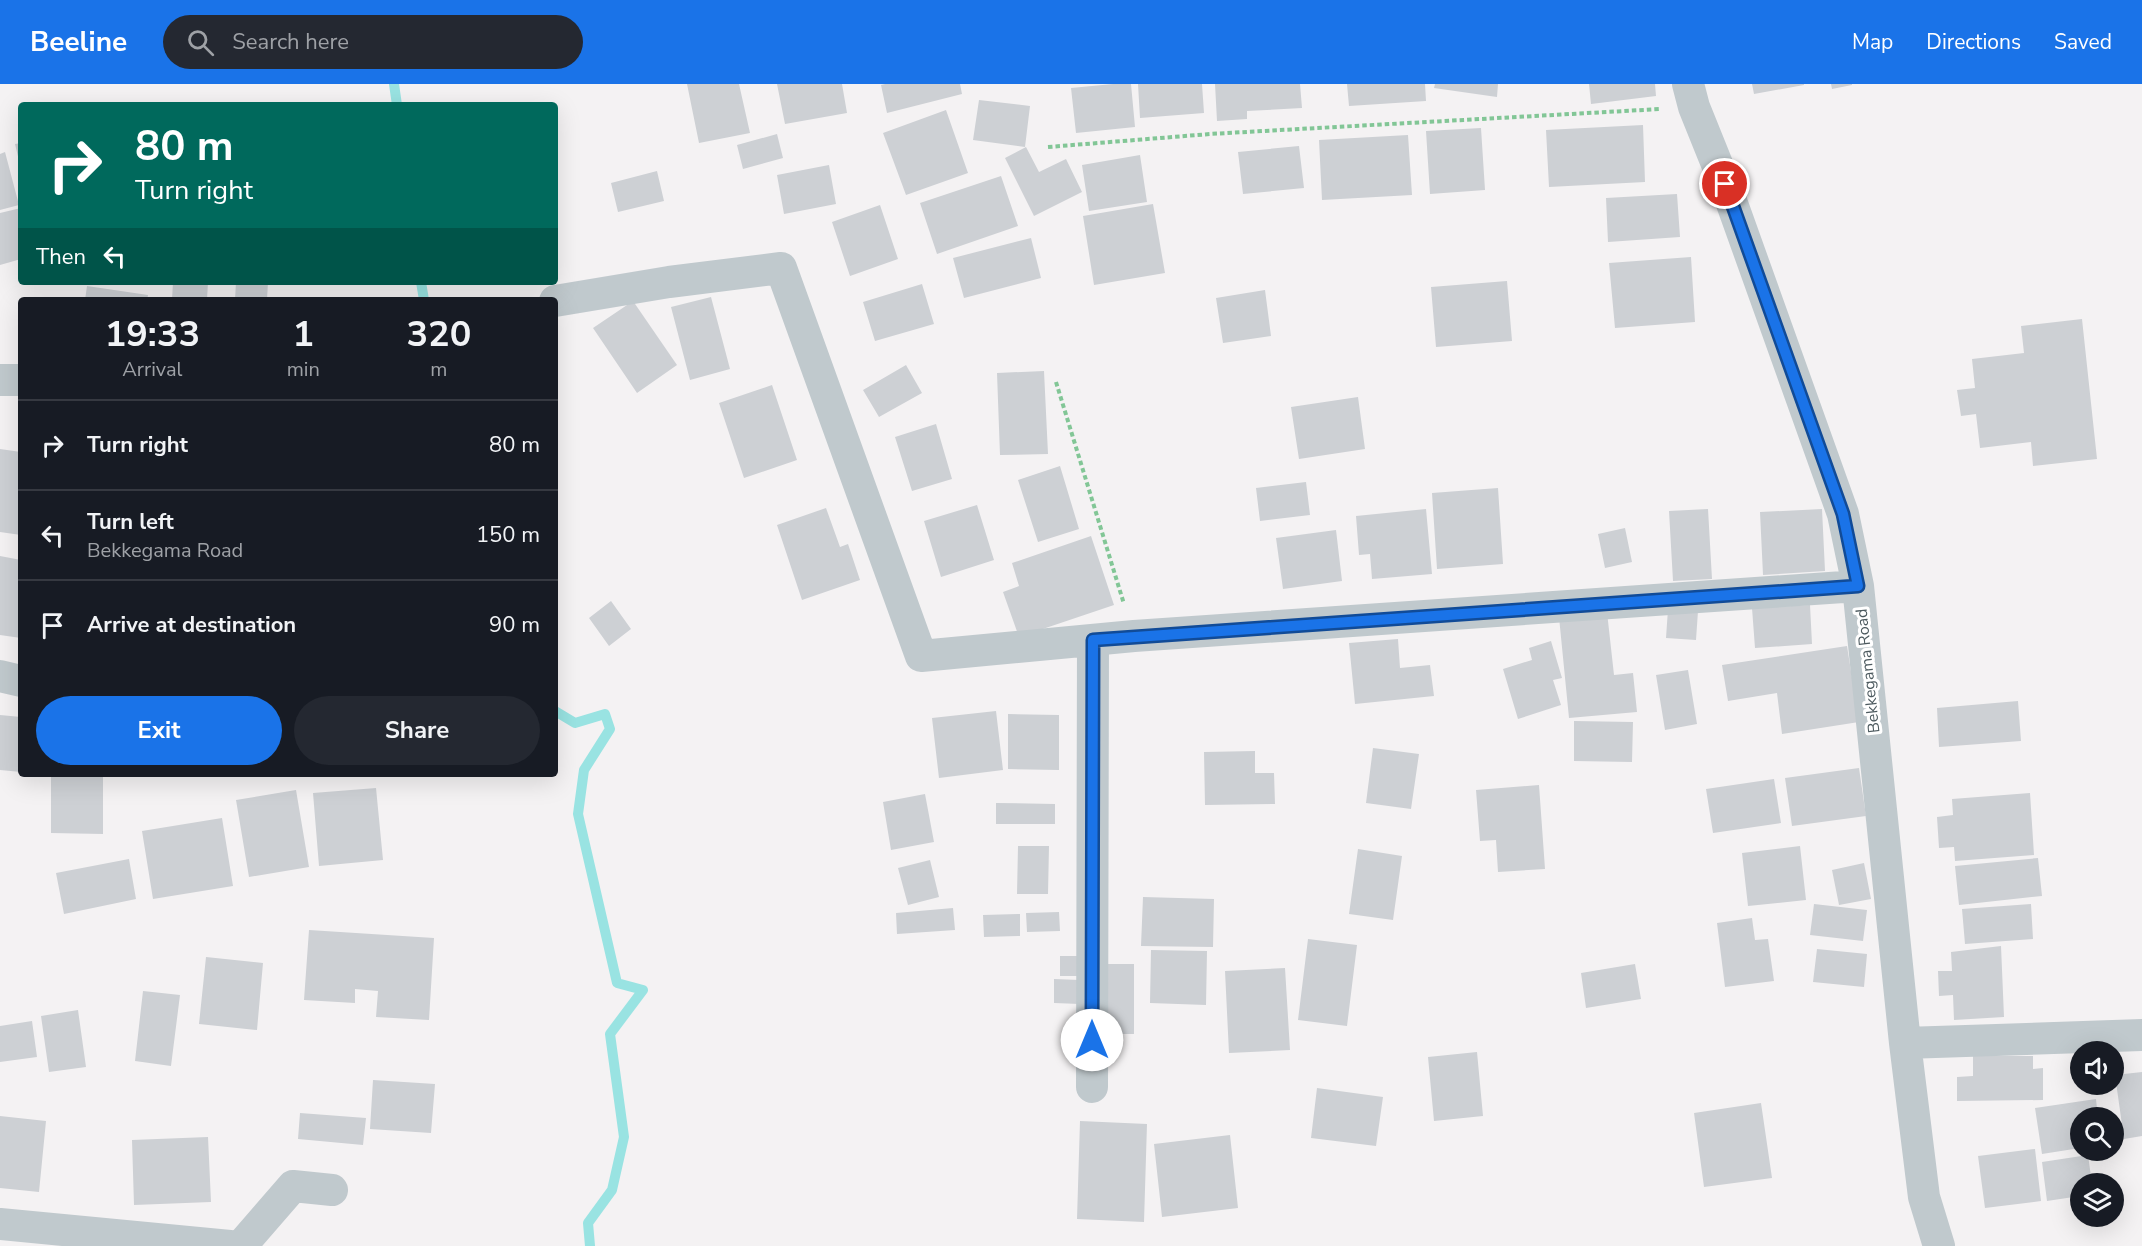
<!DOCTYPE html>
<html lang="en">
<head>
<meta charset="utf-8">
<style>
	:root { --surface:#171b24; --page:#242831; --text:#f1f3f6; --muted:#9ea1a6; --line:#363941; --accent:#1a73e8 }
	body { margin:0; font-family:"Nunito Sans",sans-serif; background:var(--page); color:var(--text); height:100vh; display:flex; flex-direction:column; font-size:22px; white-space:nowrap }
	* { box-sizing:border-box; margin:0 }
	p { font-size:20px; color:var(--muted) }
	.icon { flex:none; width:33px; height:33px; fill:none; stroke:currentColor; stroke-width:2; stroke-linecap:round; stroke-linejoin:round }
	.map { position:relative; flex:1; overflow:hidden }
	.details { position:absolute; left:18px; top:213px; width:540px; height:480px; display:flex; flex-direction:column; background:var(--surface); border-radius:6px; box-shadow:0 6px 24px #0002 }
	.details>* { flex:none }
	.top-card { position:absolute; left:18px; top:18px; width:540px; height:183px; border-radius:6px; box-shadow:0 6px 24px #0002; background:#00695c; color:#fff; overflow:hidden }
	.buttons { position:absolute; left:2070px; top:957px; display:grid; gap:12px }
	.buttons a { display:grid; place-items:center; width:54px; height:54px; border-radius:50%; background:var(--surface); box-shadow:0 6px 24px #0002; font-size:30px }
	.pin { position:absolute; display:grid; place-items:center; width:51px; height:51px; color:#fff; margin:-26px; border:3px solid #fff; border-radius:50%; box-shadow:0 2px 6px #0007 }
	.me { position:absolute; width:66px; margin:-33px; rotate:0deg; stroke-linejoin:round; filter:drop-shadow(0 0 4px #0008) }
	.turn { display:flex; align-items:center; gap:21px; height:126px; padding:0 18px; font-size:27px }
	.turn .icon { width:78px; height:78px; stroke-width:2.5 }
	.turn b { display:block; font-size:42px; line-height:51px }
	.then { display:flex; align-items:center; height:57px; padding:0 18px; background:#0003; gap:12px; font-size:22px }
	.eta { display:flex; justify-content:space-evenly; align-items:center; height:102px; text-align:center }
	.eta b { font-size:36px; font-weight:700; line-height:42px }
	.primary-button { display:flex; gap:12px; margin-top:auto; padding:12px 18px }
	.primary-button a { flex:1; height:69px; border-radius:36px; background:var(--accent); color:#fff; font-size:24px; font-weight:700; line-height:69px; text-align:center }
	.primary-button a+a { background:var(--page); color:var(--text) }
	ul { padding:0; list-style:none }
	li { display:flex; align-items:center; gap:18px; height:90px; padding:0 18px; border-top:2px solid var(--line) }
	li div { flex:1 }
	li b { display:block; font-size:22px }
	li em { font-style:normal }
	header { display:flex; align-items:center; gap:36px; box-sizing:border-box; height:84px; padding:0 30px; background:var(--accent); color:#fff }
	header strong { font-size:28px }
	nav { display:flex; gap:33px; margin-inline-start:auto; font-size:21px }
	.search { width:420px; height:54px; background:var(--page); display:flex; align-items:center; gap:15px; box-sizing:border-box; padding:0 21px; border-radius:33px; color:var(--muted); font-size:22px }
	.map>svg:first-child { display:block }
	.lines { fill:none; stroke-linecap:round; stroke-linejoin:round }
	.stream { stroke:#99e3e2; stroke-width:10 }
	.building { fill:#cdd0d4 }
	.path { stroke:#82c696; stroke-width:4; stroke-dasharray:4.5 3; stroke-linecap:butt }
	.minor { stroke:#c0c9cd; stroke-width:32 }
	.route-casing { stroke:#114b97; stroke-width:15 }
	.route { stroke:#1a73e8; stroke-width:10 }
	.labels { text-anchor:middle; stroke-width:6; stroke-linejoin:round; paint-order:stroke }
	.street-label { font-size:16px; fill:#4c595e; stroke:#fff }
</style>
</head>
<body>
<header>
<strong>Beeline</strong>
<div class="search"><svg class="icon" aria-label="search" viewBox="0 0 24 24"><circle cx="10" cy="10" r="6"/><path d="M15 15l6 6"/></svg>Search here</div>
<nav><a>Map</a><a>Directions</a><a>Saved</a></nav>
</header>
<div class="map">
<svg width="2142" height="1162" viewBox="0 0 2142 1162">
	<rect width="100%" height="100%" fill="#f4f2f3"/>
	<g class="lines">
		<path class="stream" d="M 394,0 L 397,21
			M 421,198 L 424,216
			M 555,627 L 575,639 L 605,630 L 610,645 L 584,686 L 578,730 L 617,899 L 643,906 L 610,950 L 624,1053 L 612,1106 L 588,1139 L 590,1162"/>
	</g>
	<path class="building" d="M 687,0 L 739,0 L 750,49 L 699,59 Z
		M 777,0 L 842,0 L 847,29 L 785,40 Z
		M 885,0 L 960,0 L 962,10 L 887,29 L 881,1 Z
		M 1113,0 L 1131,0 L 1135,43 L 1076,49 L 1071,4 Z
		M 1138,0 L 1202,0 L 1204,29 L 1140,34 Z
		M 1215,0 L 1300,0 L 1302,24 L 1247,27 L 1247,35 L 1217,37 Z
		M 1347,0 L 1425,0 L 1426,17 L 1349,22 Z
		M 1435,0 L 1498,0 L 1497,13 L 1434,4 Z
		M 1589,0 L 1655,0 L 1656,12 L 1591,20 Z
		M 1752,0 L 1804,0 L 1804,1 L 1754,10 Z
		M 1831,0 L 1852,0 L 1852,1 L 1832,5 Z
		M 979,16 L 1030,22 L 1025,63 L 973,56 Z
		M 946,26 L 968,89 L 906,111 L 883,49 Z
		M 1643,41 L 1645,98 L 1549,103 L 1546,46 Z
		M 1481,44 L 1485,106 L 1430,110 L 1426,47 Z
		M 777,50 L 783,74 L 743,85 L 737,61 Z
		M 1408,51 L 1412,111 L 1322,116 L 1319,56 Z
		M 21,59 L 21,80 L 20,81 L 15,60 Z
		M 1299,62 L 1304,104 L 1243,110 L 1238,68 Z
		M 1026,63 L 1039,88 L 1066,75 L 1082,108 L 1034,132 L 1005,74 Z
		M 5,68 L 19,121 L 0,126 L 0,70 Z
		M 1140,71 L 1147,118 L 1089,127 L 1082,81 Z
		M 829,81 L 836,120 L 784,130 L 777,91 Z
		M 657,87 L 664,117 L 618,128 L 611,99 Z
		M 1001,92 L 1018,142 L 937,170 L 920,119 Z
		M 1677,110 L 1680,153 L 1608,158 L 1606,114 Z
		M 1153,120 L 1165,189 L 1094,201 L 1083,132 Z
		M 880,121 L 898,175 L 850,192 L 832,138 Z
		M 21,124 L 21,175 L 0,181 L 0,129 Z
		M 1031,154 L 1041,194 L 964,214 L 953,174 Z
		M 1691,173 L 1695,238 L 1615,244 L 1609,179 Z
		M 1507,197 L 1512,257 L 1436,263 L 1431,203 Z
		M 173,198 L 208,198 L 207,216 L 172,216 Z
		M 236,198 L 268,198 L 267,216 L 235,216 Z
		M 922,200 L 934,240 L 875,257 L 863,218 Z
		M 87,202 L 148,211 L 147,216 L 85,216 Z
		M 1265,206 L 1271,252 L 1223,259 L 1216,214 Z
		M 711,213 L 730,285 L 690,296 L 671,223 Z
		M 633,217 L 677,281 L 637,309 L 593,244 Z
		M 2082,235 L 2097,375 L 2033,382 L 2031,358 L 1980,364 L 1976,330 L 1961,332 L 1957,306 L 1975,304 L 1972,275 L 2024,269 L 2021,242 Z
		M 906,281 L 922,309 L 879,333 L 863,306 Z
		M 1044,287 L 1048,370 L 1000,371 L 997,289 Z
		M 772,301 L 797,376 L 744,394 L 719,319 Z
		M 1358,313 L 1365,365 L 1299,375 L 1291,323 Z
		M 936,340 L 952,395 L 912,407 L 895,353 Z
		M 0,365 L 21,368 L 21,451 L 0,448 Z
		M 1060,382 L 1079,445 L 1038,458 L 1018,396 Z
		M 1306,398 L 1310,431 L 1260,437 L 1256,404 Z
		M 1498,404 L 1503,480 L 1437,485 L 1432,409 Z
		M 977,421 L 994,476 L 941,493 L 924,437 Z
		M 826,424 L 840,463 L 848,460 L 860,496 L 802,516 L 777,441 Z
		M 1426,425 L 1432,490 L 1372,495 L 1370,470 L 1359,471 L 1356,432 Z
		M 1708,425 L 1712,495 L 1673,497 L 1669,427 Z
		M 1822,425 L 1825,487 L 1763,491 L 1760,428 Z
		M 1625,444 L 1632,478 L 1605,484 L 1598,450 Z
		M 1336,446 L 1342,497 L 1283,505 L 1276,454 Z
		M 1091,452 L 1114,521 L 1019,553 L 1003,508 L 1019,502 L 1012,479 Z
		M 0,472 L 21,476 L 21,554 L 0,551 Z
		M 611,517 L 631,545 L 609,562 L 589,534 Z
		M 1810,521 L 1812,560 L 1755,564 L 1752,524 Z
		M 1668,525 L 1698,527 L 1696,556 L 1666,554 Z
		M 1607,528 L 1614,591 L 1633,589 L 1637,628 L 1569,634 L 1559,533 Z
		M 1398,555 L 1400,584 L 1430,581 L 1434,612 L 1355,620 L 1349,559 Z
		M 1551,557 L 1562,594 L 1553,596 L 1561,621 L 1518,635 L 1503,585 L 1532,576 L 1529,564 Z
		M 1847,562 L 1859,638 L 1782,650 L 1777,609 L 1728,617 L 1722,581 Z
		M 1688,586 L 1697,640 L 1665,646 L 1656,591 Z
		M 2018,617 L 2021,657 L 1939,663 L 1937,624 Z
		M 996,627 L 1003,686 L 939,694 L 932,634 Z
		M 1008,630 L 1059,631 L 1059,686 L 1008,685 Z
		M 0,631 L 21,633 L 21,688 L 0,686 Z
		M 1574,637 L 1633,638 L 1632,678 L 1574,677 Z
		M 1373,664 L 1419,670 L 1411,725 L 1366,719 Z
		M 1255,667 L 1255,689 L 1274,689 L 1275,720 L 1205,721 L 1204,668 Z
		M 1859,684 L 1866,732 L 1792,742 L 1785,694 Z
		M 51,690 L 103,690 L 103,750 L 51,749 Z
		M 1774,695 L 1781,739 L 1713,749 L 1706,705 Z
		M 1539,701 L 1545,785 L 1498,788 L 1496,756 L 1480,757 L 1476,706 Z
		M 376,704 L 383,776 L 319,782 L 313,709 Z
		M 296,706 L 309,783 L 249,793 L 236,716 Z
		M 2030,709 L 2034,771 L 1955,777 L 1954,763 L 1939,764 L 1937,733 L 1953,731 L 1952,715 Z
		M 925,710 L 934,758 L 891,766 L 883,718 Z
		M 996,719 L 1055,720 L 1055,740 L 996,740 Z
		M 222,734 L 233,802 L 153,815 L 142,747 Z
		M 1018,762 L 1049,762 L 1048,810 L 1017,810 Z
		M 1800,762 L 1806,816 L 1748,822 L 1742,769 Z
		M 1358,765 L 1402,772 L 1393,836 L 1349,830 Z
		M 2038,774 L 2042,812 L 1959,821 L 1955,782 Z
		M 129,775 L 136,815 L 64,830 L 56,789 Z
		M 930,776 L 939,813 L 908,821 L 898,784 Z
		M 1864,779 L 1871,815 L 1839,821 L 1832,786 Z
		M 1143,813 L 1214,815 L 1213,863 L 1141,862 Z
		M 1814,820 L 1867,826 L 1863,857 L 1810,851 Z
		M 2031,820 L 2033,855 L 1965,860 L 1962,825 Z
		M 953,824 L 955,846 L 897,850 L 896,829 Z
		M 1059,828 L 1060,847 L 1027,848 L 1026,829 Z
		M 1020,830 L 1020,852 L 984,853 L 983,831 Z
		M 1752,834 L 1755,856 L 1768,855 L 1774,897 L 1725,903 L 1717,839 Z
		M 309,846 L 434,854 L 429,936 L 376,933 L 378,907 L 355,905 L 355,919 L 304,916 Z
		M 1308,855 L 1357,861 L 1347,942 L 1298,936 Z
		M 2001,862 L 2004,933 L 1954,936 L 1953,911 L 1939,912 L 1938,887 L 1952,887 L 1951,868 Z
		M 1817,865 L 1867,870 L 1864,903 L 1813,898 Z
		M 1151,866 L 1207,867 L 1206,921 L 1150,919 Z
		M 1060,872 L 1079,872 L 1079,892 L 1060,892 Z
		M 206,873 L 263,879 L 257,946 L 199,940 Z
		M 1104,880 L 1134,880 L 1134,950 L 1104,950 Z
		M 1635,880 L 1641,915 L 1586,924 L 1581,889 Z
		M 1285,884 L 1290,966 L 1229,969 L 1225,887 Z
		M 1054,895 L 1080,896 L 1080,920 L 1054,919 Z
		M 143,907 L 180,911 L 171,982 L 135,977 Z
		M 78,926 L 86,983 L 49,988 L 41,932 Z
		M 32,937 L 37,973 L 0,978 L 0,942 Z
		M 1477,968 L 1483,1032 L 1434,1037 L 1428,973 Z
		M 1973,972 L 2033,972 L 2033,985 L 2043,984 L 2043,1016 L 1957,1017 L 1957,993 L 1973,992 Z
		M 2142,988 L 2142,1052 L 2124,1055 L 2115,991 Z
		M 373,996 L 435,1000 L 431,1049 L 370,1045 Z
		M 1317,1004 L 1383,1013 L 1376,1062 L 1311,1054 Z
		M 2096,1015 L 2098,1034 L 2080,1034 L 2080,1064 L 2042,1070 L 2035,1024 Z
		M 1761,1019 L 1772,1094 L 1704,1103 L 1694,1029 Z
		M 300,1029 L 366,1034 L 363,1061 L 298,1055 Z
		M 0,1032 L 46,1037 L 39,1108 L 0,1104 Z
		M 1080,1037 L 1147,1040 L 1144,1138 L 1077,1135 Z
		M 1230,1051 L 1238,1124 L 1162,1133 L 1154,1060 Z
		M 208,1053 L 211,1118 L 134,1121 L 132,1056 Z
		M 2035,1065 L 2041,1117 L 1985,1124 L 1978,1072 Z
		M 2088,1071 L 2092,1100 L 2080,1100 L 2080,1112 L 2047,1117 L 2042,1078 Z"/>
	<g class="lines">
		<path class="path" d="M 1048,63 L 1210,50 L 1660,25
			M 1056,298 L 1124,520"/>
		<path class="minor" d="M 1688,0 L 1694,23 L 1725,100 L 1843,430 L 1858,502 L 1905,959 L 1924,1113 L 1939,1162
			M 555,217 L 669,198 L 781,184 L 921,572 L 1134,552 L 1858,502
			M 0,296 L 21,296
			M 0,592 L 21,597
			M 1905,959 L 2142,951
			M 1092,1003 L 1093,556
			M 0,1140 L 230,1162
			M 241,1162 L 293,1102 L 332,1106"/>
	</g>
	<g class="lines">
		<defs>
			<path id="route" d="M 1092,956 L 1093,556 L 1858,502 L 1843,430 L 1725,100"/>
		</defs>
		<use href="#route" class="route-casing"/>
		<use href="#route" class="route"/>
	</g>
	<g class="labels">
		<g class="street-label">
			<text transform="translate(1867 587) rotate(-96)" y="6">Bekkegama Road</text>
		</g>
	</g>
</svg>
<div class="buttons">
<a><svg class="icon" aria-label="sound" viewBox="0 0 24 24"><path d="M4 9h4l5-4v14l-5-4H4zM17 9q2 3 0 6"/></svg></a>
<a><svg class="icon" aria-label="search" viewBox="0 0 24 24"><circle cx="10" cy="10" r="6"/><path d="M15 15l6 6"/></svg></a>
<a><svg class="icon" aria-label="layers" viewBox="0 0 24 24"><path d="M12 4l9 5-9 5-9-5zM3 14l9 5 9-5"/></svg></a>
</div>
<div class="pin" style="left:1725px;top:100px;background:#d93025"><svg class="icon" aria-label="arrive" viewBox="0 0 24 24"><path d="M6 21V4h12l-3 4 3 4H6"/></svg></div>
<svg class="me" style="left:1092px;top:956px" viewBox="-20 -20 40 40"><circle r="19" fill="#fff"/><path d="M0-13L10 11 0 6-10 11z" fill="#1a73e8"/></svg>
<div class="top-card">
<div class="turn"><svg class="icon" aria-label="right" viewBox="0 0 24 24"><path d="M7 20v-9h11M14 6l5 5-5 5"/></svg><div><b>80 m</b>Turn right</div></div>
<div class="then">Then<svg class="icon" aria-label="left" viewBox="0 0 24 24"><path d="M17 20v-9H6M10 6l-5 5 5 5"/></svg></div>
</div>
<section class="details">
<div class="eta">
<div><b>19:33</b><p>Arrival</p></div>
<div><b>1</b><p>min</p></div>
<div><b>320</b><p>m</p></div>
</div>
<ul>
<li><svg class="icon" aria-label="right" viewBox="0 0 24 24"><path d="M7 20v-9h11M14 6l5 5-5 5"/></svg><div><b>Turn right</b></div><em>80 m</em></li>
<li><svg class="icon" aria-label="left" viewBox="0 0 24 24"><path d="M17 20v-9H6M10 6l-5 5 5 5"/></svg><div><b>Turn left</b><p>Bekkegama Road</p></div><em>150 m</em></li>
<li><svg class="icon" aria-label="arrive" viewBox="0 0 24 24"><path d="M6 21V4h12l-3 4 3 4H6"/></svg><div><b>Arrive at destination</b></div><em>90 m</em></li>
</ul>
<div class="primary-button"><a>Exit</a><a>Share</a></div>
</section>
</div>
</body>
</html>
